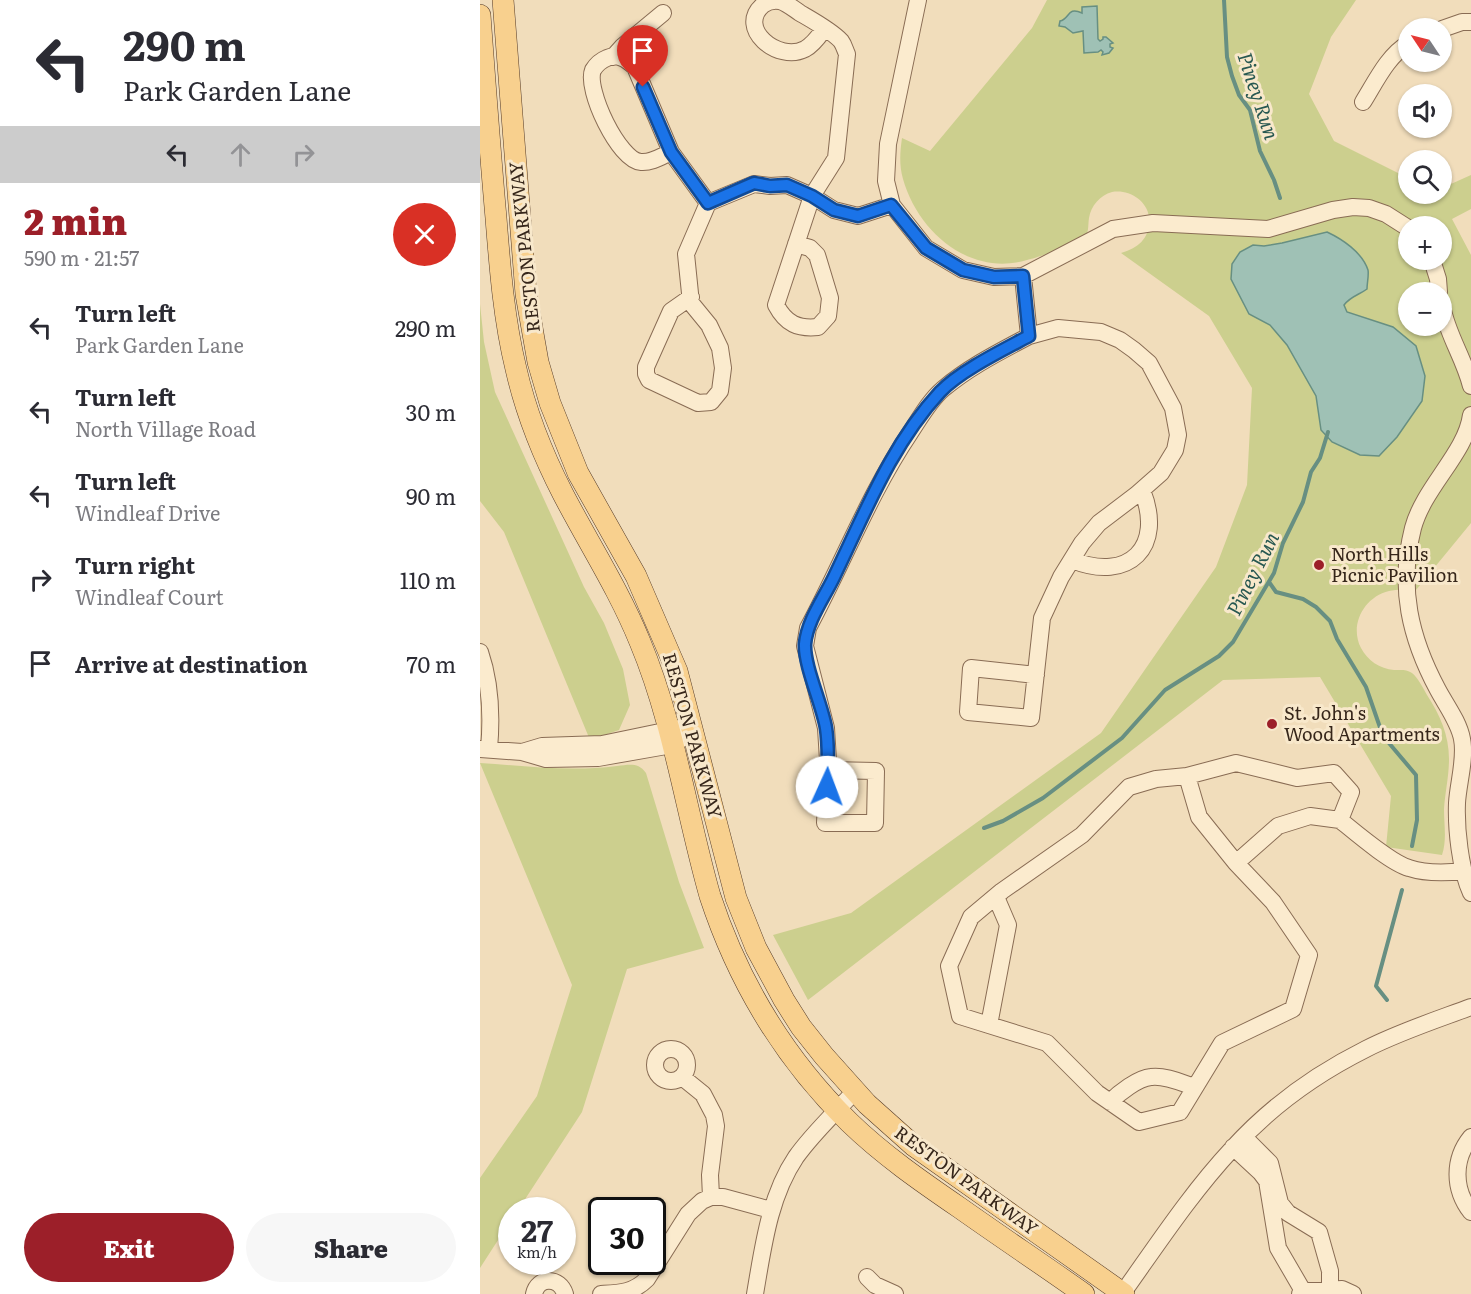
<!DOCTYPE html>
<html lang="en">
<head>
<meta charset="utf-8">
<style>
	:root { --surface:#fff; --page:#f7f7f7; --text:#2b2b33; --muted:#7c7c81; --accent:#9c1f29 }
	body { margin:0; font-family:Literata,serif; background:var(--page); color:var(--text); height:100vh; display:flex; flex-direction:column; font-size:22px; white-space:nowrap }
	* { box-sizing:border-box; margin:0 }
	p { font-size:20px; color:var(--muted) }
	.icon { flex:none; width:33px; height:33px; fill:none; stroke:currentColor; stroke-width:2; stroke-linecap:round; stroke-linejoin:round }
	.map { position:relative; flex:1; overflow:hidden }
	.side { display:flex; flex-direction:column; background:var(--surface); width:480px }
	.side>* { flex:none }
	.hud { background:#fff; color:var(--text); overflow:hidden }
	.needle { width:39px; rotate:305deg }
	.fabs { position:absolute; left:918px; top:18px; display:grid; gap:12px }
	.fabs a { display:grid; place-items:center; width:54px; height:54px; border-radius:50%; background:var(--surface); box-shadow:0 2px 4px #0004; font-size:30px }
	.speed { position:absolute; left:18px; top:1197px; display:flex; gap:12px; font-size:30px; font-weight:700; text-align:center }
	.speed>* { display:grid; place-content:center; width:78px; height:78px; border-radius:50%; background:var(--surface); box-shadow:0 2px 4px #0004; line-height:1 }
	.speed small { font-size:15px; font-weight:400 }
	.speed .limit { border:3px solid #111; border-radius:9px; background:#fff; color:#111 }
	.pin { position:absolute; display:grid; place-items:center; width:51px; height:51px; color:#fff; margin:-62px -26px; border-radius:50% 50% 50% 0; rotate:-45deg; box-shadow:0 0 6px #0007 }
	.pin .icon { rotate:45deg }
	.me { position:absolute; width:66px; margin:-33px; rotate:2deg; stroke-linejoin:round; filter:drop-shadow(0 0 4px #0008) }
	.turn { display:flex; align-items:center; gap:21px; height:126px; padding:0 24px; font-size:27px }
	.turn .icon { width:78px; height:78px; stroke-width:2.5 }
	.turn b { display:block; font-size:42px; line-height:51px }
	.lanes { display:flex; align-items:center; height:57px; padding:0 24px; background:#0003; justify-content:center; gap:30px; direction:ltr }
	.lanes .off { opacity:.35 }
	.round { display:grid; place-items:center; flex:none; width:63px; height:63px; border-radius:32px; background:var(--page) }
	.summary { display:flex; align-items:center; justify-content:space-between; height:102px; padding:0 24px }
	h1 { font-size:36px; font-weight:800; line-height:45px; color:var(--accent) }
	.primary-button { display:flex; gap:12px; margin-top:auto; padding:12px 24px }
	.primary-button a { flex:1; height:69px; border-radius:36px; background:var(--accent); color:#fff; font-size:24px; font-weight:800; line-height:69px; text-align:center }
	.primary-button a+a { background:var(--page); color:var(--text) }
	ul { padding:0; list-style:none }
	li { display:flex; align-items:center; gap:18px; height:84px; padding:0 24px }
	li div { flex:1 }
	li b { display:block; font-size:22px }
	li em { font-style:normal }
	main { display:flex; flex:1; min-height:0 }
	.map>svg:first-child { display:block }
	.green { fill:#cccf8e; fill-rule:evenodd }
	.water { fill:#9fc1b5; stroke:#678f82; stroke-width:1.5 }
	.lines { fill:none; stroke-linecap:round; stroke-linejoin:round }
	.stream { stroke:#678f82; stroke-width:4 }
	.minor-casing { stroke:#896c54; stroke-width:18 }
	.major-casing { stroke:#553b29; stroke-width:22 }
	.minor { stroke:#fbebce; stroke-width:16 }
	.major { stroke:#f8d08e; stroke-width:21 }
	.route-casing { stroke:#114b97; stroke-width:15 }
	.route { stroke:#1a73e8; stroke-width:10 }
	.poi-dot { fill:#9c1f29; stroke:#f8e8cb; stroke-width:2 }
	.labels { text-anchor:middle; stroke-width:6; stroke-linejoin:round; paint-order:stroke }
	.street-label { font-size:18px; fill:#36261a; stroke:#f8e8cb }
	.poi-label { font-size:18px; fill:#36261a; stroke:#f8e8cb; text-anchor:start }
	.water-label { font-size:20px; font-style:italic; fill:#285851; stroke:#f8e8cb }
</style>
</head>
<body>
<main>
<section class="side">
<div class="hud">
<div class="turn"><svg class="icon" aria-label="left" viewBox="0 0 24 24"><path d="M17 20v-9H6M10 6l-5 5 5 5"/></svg><div><b>290 m</b>Park Garden Lane</div></div>
<div class="lanes"><svg class="icon" aria-label="left" viewBox="0 0 24 24"><path d="M17 20v-9H6M10 6l-5 5 5 5"/></svg><svg class="icon off" aria-label="ahead" viewBox="0 0 24 24"><path d="M12 20V5M6 11l6-6 6 6"/></svg><svg class="icon off" aria-label="right" viewBox="0 0 24 24"><path d="M7 20v-9h11M14 6l5 5-5 5"/></svg></div>
</div>
<div class="summary"><div><h1>2 min</h1><p>590 m · 21:57</p></div><a class="round" style="background:#d93025;color:#fff"><svg class="icon" aria-label="close" viewBox="0 0 24 24"><path d="M6 6l12 12M18 6L6 18"/></svg></a></div>
<ul>
<li><svg class="icon" aria-label="left" viewBox="0 0 24 24"><path d="M17 20v-9H6M10 6l-5 5 5 5"/></svg><div><b>Turn left</b><p>Park Garden Lane</p></div><em>290 m</em></li>
<li><svg class="icon" aria-label="left" viewBox="0 0 24 24"><path d="M17 20v-9H6M10 6l-5 5 5 5"/></svg><div><b>Turn left</b><p>North Village Road</p></div><em>30 m</em></li>
<li><svg class="icon" aria-label="left" viewBox="0 0 24 24"><path d="M17 20v-9H6M10 6l-5 5 5 5"/></svg><div><b>Turn left</b><p>Windleaf Drive</p></div><em>90 m</em></li>
<li><svg class="icon" aria-label="right" viewBox="0 0 24 24"><path d="M7 20v-9h11M14 6l5 5-5 5"/></svg><div><b>Turn right</b><p>Windleaf Court</p></div><em>110 m</em></li>
<li><svg class="icon" aria-label="arrive" viewBox="0 0 24 24"><path d="M6 21V4h12l-3 4 3 4H6"/></svg><div><b>Arrive at destination</b></div><em>70 m</em></li>
</ul>
<div class="primary-button"><a>Exit</a><a>Share</a></div>
</section>
<div class="map">
<svg width="991" height="1294" viewBox="0 0 991 1294">
	<rect width="100%" height="100%" fill="#f1ddbb"/>
	<path class="green" d="M 567,0 L 876,0 L 851,37 L 829,94 L 854,141 L 928,178 L 928,194 L 962,194 L 962,188 L 991,175 L 991,209 L 972,219 L 991,255 L 991,523 L 936,590 C 928,590 917,589 909,591 C 884,597 869,625 881,648 C 887,660 900,669 914,670 C 921,670 926,669 932,673 C 938,678 943,688 947,695 C 960,715 969,735 969,759 C 969,776 965,793 964,809 C 964,825 967,840 962,855 L 906,847 L 911,796 L 840,677 L 743,680 L 328,1000 L 293,935 L 371,913 L 621,733 L 736,567 L 767,485 L 772,388 L 729,316 L 641,253 C 659,248 671,237 669,217 C 667,200 648,189 632,192 C 620,195 611,206 609,218 C 608,224 609,230 606,236 C 599,244 559,257 547,260 C 490,277 438,232 423,179 C 419,165 420,152 422,138 L 450,151 L 552,28 ZM 928,226 L 962,226 L 962,260 L 928,260 ZM 928,292 L 962,292 L 962,326 L 928,326 Z
		M 0,304 L 4,342 L 15,392 L 104,587 L 124,623 L 143,669 L 150,705 L 139,730 L 110,740 L 24,532 L 0,501 Z
		M 0,763 C 46,766 90,772 137,766 C 149,765 158,762 166,773 L 199,882 L 224,948 L 147,969 L 102,1112 L 38,1210 L 32,1210 L 31,1220 L 0,1268 L 0,1178 L 57,1096 L 92,985 Z"/>
	<path class="water" d="M 617,6 L 618,39 L 620,41 L 623,39 L 623,37 L 626,37 L 633,43 L 630,44 L 630,47 L 633,48 L 629,53 L 622,55 L 623,52 L 621,50 L 618,52 L 604,53 L 603,31 L 593,33 L 585,27 L 579,26 L 580,21 C 590,19 587,6 602,13 L 602,7 Z
		M 847,232 C 862,239 882,252 888,270 C 889,275 887,283 887,289 C 879,295 871,296 864,305 L 867,312 L 913,327 L 936,346 L 945,376 L 942,401 L 917,437 L 899,456 L 880,455 L 852,442 L 841,430 L 836,396 L 807,345 L 790,325 L 769,314 L 751,279 L 752,264 L 760,252 L 773,245 L 784,246 L 802,243 Z"/>
	<g class="lines">
		<path class="stream" d="M 744,0 L 747,57 L 752,76 L 759,95 L 770,110 L 780,151 L 794,180 L 800,198
			M 789,582 L 796,592 L 823,599 L 836,607 L 850,621 L 857,639 L 886,687 L 903,736 L 936,775 L 937,820 L 932,846
			M 504,828 L 523,821 L 563,798 L 642,738 L 685,690 L 739,656 L 753,642 L 794,573 L 803,543 L 823,502 L 831,472 L 840,458 L 848,432
			M 907,1000 L 896,986 L 922,890"/>
		<defs>
			<path id="minor" d="M 438,0 L 408,144 L 406,181 L 412,205 L 446,248 L 483,270 L 514,277 L 543,276 L 633,229 L 673,223 L 788,229 L 853,210 L 873,207 L 889,208 L 906,214 L 928,228
				M 962,29 L 982,22 L 991,22
				M 133,57 L 142,47 L 183,13
				M 883,102 C 895,83 908,55 928,44
				M 191,152 C 182,156 171,163 161,162 C 139,161 105,89 113,70 C 116,65 122,60 127,58 C 138,53 147,60 155,67 L 191,152 L 228,203
				M 316,244 L 330,248 L 337,255 L 350,298 L 348,316 L 338,327 C 318,329 306,324 296,305 L 332,196 L 356,158 L 367,54 C 365,50 364,45 361,41 C 352,31 332,20 320,13 C 314,9 307,3 300,1 C 294,0 288,1 283,5 C 256,28 298,63 325,49 C 334,44 339,36 344,29
				M 952,260 L 958,279 L 959,292
				M 543,276 L 549,336 L 578,328 L 621,332 L 640,340 L 654,350 L 669,363 L 693,408 L 698,435 L 695,450 L 681,473 L 656,495 L 619,523 L 602,543 L 581,577 L 562,618 L 551,718 L 488,712 L 491,668 L 556,675
				M 211,297 L 191,311 L 166,367 L 166,374 L 169,380 L 218,403 L 231,402 L 240,391 L 243,368 L 240,348 L 229,325 L 211,303 L 206,254 L 228,203 L 274,184 L 290,186 L 307,185 L 332,196 L 354,210 L 378,216 L 412,205
				M 962,306 C 967,334 984,358 991,386
				M 991,415 C 986,453 944,487 933,528 C 918,587 930,638 958,690 C 966,705 979,722 982,739 C 986,758 978,784 977,803 C 976,828 980,869 991,893
				M 592,560 C 649,583 685,547 662,490
				M 0,652 C 11,684 12,716 9,749
				M 0,749 L 42,752 L 66,759 L 118,758 L 192,745 L 214,731
				M 42,752 L 62,746 L 122,744 L 199,728
				M 348,770 L 396,771 L 395,823 L 345,823 L 348,760 L 346,728 L 325,646 L 328,628 C 363,563 389,494 430,433 C 440,418 450,400 463,389 C 489,367 519,352 549,336
				M 707,776 L 719,817 L 756,863 L 793,902 L 829,955 L 813,1009 L 742,1043 L 700,1112 L 659,1122 L 617,1093 L 567,1043 L 480,1016 L 469,966 L 491,917 L 522,891 L 602,835 L 649,787 L 676,779 L 707,776 L 756,763 L 817,778 L 854,773 L 871,792 L 860,820 C 876,833 911,863 929,868 C 947,874 966,873 984,871
				M 756,863 L 798,826 L 830,816 L 860,820
				M 509,1025 L 528,925 L 516,897
				M175 1065a16 16 0 1 1 32 0a16 16 0 1 1-32 0Z
				M 202,1077 L 223,1094 L 234,1115 L 236,1126 L 230,1175 L 231,1197
				M 630,1102 C 639,1093 658,1078 671,1077 C 685,1075 702,1083 714,1087
				M 764,1137 L 790,1163 L 800,1203 L 808,1213 L 839,1232 L 850,1271 L 850,1289
				M 991,1137 C 973,1159 973,1189 991,1212
				M 753,1147 L 781,1173 L 787,1181 L 798,1248 L 823,1291
				M 387,1277 L 395,1285 L 415,1294
				M 54,1294 C 58,1276 80,1277 85,1294
				M 121,1294 C 139,1293 153,1293 167,1279 L 208,1214 L 222,1201 L 231,1197 L 243,1197 L 291,1210
				M 275,1294 C 283,1248 289,1197 316,1157 C 333,1133 355,1113 375,1091
				M 642,1294 C 677,1245 711,1193 752,1149 C 789,1108 836,1074 886,1049 C 919,1032 956,1020 991,1007
				M 820,1294 L 823,1291 L 862,1289 L 873,1294"/>
			<path id="major" d="M 23,0 L 46,294 L 58,362 L 70,403 L 98,473 L 156,576 L 197,671 L 256,898 L 276,948 L 304,1000 L 321,1027 L 344,1056 L 387,1104 L 434,1146 L 644,1294
				M 0,15 C 5,83 10,151 16,218 C 20,269 24,320 36,369 C 46,413 63,455 83,494 C 109,544 139,590 160,642 C 194,723 206,812 230,896 C 258,981 305,1059 369,1122 C 403,1155 442,1182 480,1208 C 521,1237 563,1265 604,1294"/>
		</defs>
		<use href="#minor" class="minor-casing"/>
		<use href="#major" class="major-casing"/>
		<use href="#minor" class="minor"/>
		<use href="#major" class="major"/>
	</g>
	<g class="lines">
		<defs>
			<path id="route" d="M 163,87 L 191,152 L 228,203 L 274,183 L 290,186 L 307,185 L 332,196 L 354,210 L 378,216 L 411,205 L 446,248 L 483,270 L 514,277 L 543,276 L 549,336 C 523,350 480,371 460,392 C 411,445 385,513 354,577 C 344,598 327,621 325,644 C 324,666 342,704 346,728 C 349,748 348,768 347,787"/>
		</defs>
		<use href="#route" class="route-casing"/>
		<use href="#route" class="route"/>
	</g>
	<g class="poi-dot">
		<circle cx="839" cy="565" r="6"/>
		<circle cx="792" cy="724" r="6"/>
	</g>
	<g class="labels">
		<g class="street-label">
			<text transform="translate(45 247) rotate(-96)" y="6">RESTON PARKWAY</text>
			<text transform="translate(212 736) rotate(74)" y="6">RESTON PARKWAY</text>
			<text transform="translate(486 1181) rotate(36)" y="6">RESTON PARKWAY</text>
		</g>
		<g class="poi-label">
			<text x="851" y="561">North Hills<tspan x="851" dy="21">Picnic Pavilion</tspan></text>
			<text x="804" y="720">St. John's<tspan x="804" dy="21">Wood Apartments</tspan></text>
		</g>
		<g class="water-label">
			<text transform="translate(778 96) rotate(72)" y="7">Piney Run</text>
			<text transform="translate(773 574) rotate(-63)" y="7">Piney Run</text>
		</g>
	</g>
</svg>
<div class="fabs">
<a><svg class="needle" viewBox="-14 -14 28 28"><path d="M0-13l5 13h-10z" fill="#e53935"/><path d="M0 13l5-13h-10z" fill="#7c7c81"/></svg></a>
<a><svg class="icon" aria-label="sound" viewBox="0 0 24 24"><path d="M4 9h4l5-4v14l-5-4H4zM17 9q2 3 0 6"/></svg></a>
<a><svg class="icon" aria-label="search" viewBox="0 0 24 24"><circle cx="10" cy="10" r="6"/><path d="M15 15l6 6"/></svg></a>
<a>+</a>
<a>−</a>
</div>
<div class="speed"><div>27<small>km/h</small></div><div class="limit">30</div></div>
<div class="pin" style="left:163px;top:87px;background:#d93025"><svg class="icon" aria-label="arrive" viewBox="0 0 24 24"><path d="M6 21V4h12l-3 4 3 4H6"/></svg></div>
<svg class="me" style="left:347px;top:787px" viewBox="-20 -20 40 40"><circle r="19" fill="#fff"/><path d="M0-13L10 11 0 6-10 11z" fill="#1a73e8"/></svg>
</div>
</main>
</body>
</html>
